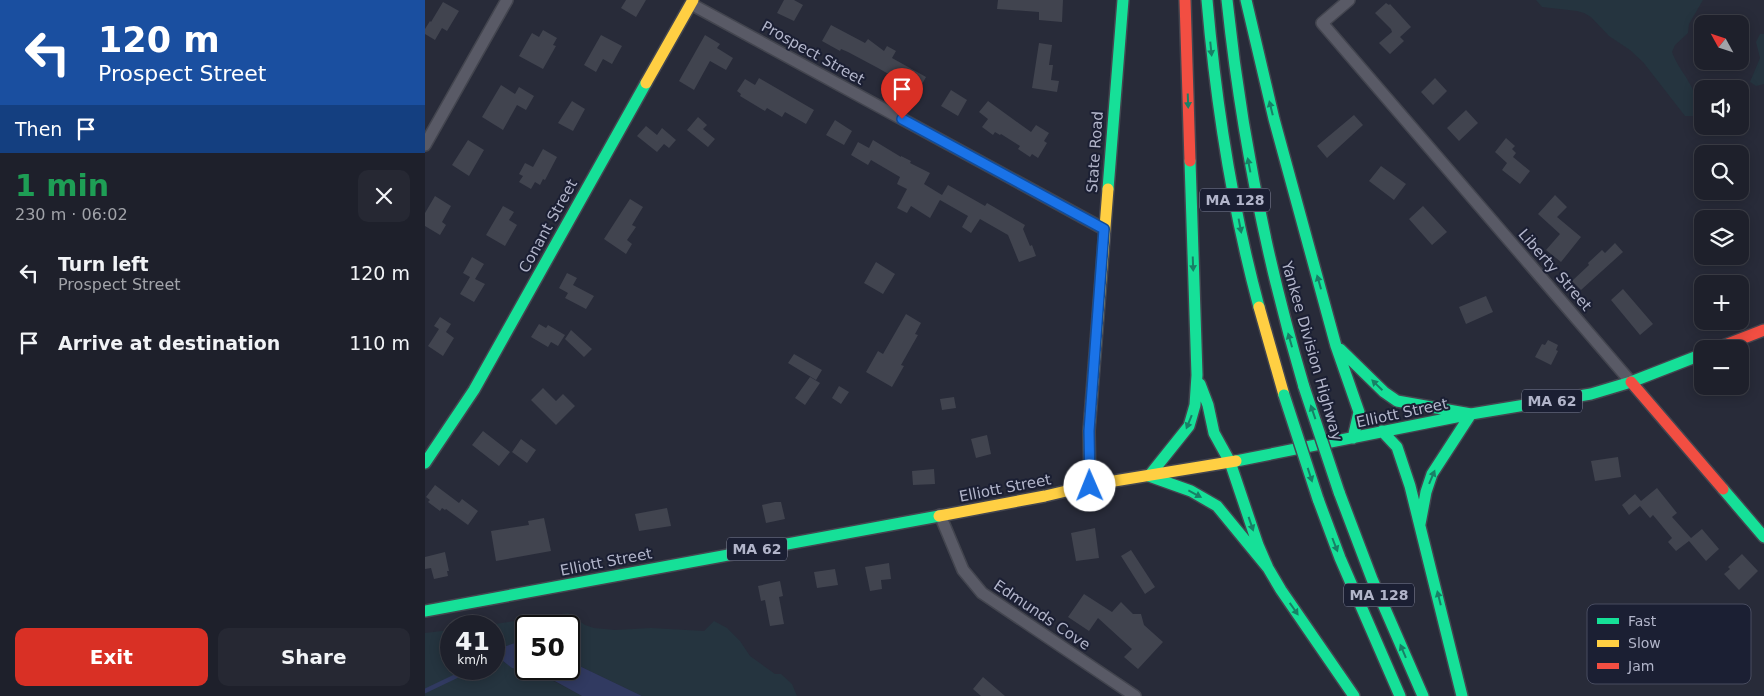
<!DOCTYPE html>
<html lang="en">
<head>
<meta charset="utf-8">
<style>
	:root { --surface:#1e202b; --page:#262833; --text:#f1f3f6; --muted:#a1a3a9; --line:#3c3e47; --accent:#d93025 }
	body { margin:0; font-family:"DejaVu Sans",sans-serif; background:var(--page); color:var(--text); height:100vh; display:flex; flex-direction:column; font-size:19px; white-space:nowrap }
	* { box-sizing:border-box; margin:0 }
	p { font-size:16px; color:var(--muted) }
	.icon { flex:none; width:28px; height:28px; fill:none; stroke:currentColor; stroke-width:2; stroke-linecap:round; stroke-linejoin:round }
	.map { position:relative; flex:1; overflow:hidden }
	.side { display:flex; flex-direction:column; background:var(--surface); width:425px }
	.side>* { flex:none }
	.hud { background:#1a4fa0; color:#fff; overflow:hidden }
	.needle { width:32px; rotate:310deg }
	.controls { position:absolute; left:1269px; top:15px; display:grid; gap:10px }
	.controls a { display:grid; place-items:center; width:55px; height:55px; border-radius:10px; background:var(--surface); box-shadow:0 2px 12px #0003,0 0 0 1px var(--line); font-size:25px }
	.speed { position:absolute; left:15px; top:615px; display:flex; gap:10px; font-size:25px; font-weight:700; text-align:center }
	.speed>* { display:grid; place-content:center; width:65px; height:65px; border-radius:50%; background:var(--surface); box-shadow:0 2px 12px #0003,0 0 0 1px var(--line); line-height:1 }
	.speed small { font-size:12px; font-weight:400 }
	.speed .limit { border:2px solid #111; border-radius:8px; background:#fff; color:#111 }
	.pin { position:absolute; display:grid; place-items:center; width:42px; height:42px; color:#fff; margin:-51px -21px; border-radius:50% 50% 50% 0; rotate:-45deg; box-shadow:0 0 5px #0007 }
	.pin .icon { rotate:45deg }
	.me { position:absolute; width:55px; margin:-28px; rotate:359deg; stroke-linejoin:round; filter:drop-shadow(0 0 4px #0008) }
	.turn { display:flex; align-items:center; gap:18px; height:105px; padding:0 15px; font-size:22px }
	.turn .icon { width:65px; height:65px; stroke-width:2.5 }
	.turn b { display:block; font-size:35px; line-height:42px }
	.then { display:flex; align-items:center; height:48px; padding:0 15px; background:#0003; gap:10px; font-size:19px }
	.round { display:grid; place-items:center; flex:none; width:52px; height:52px; border-radius:10px; background:var(--page) }
	.head { display:flex; align-items:center; justify-content:space-between; height:85px; padding:0 15px }
	h1 { font-size:30px; font-weight:600; line-height:38px; color:#1e9e55 }
	.cta { display:flex; gap:10px; margin-top:auto; padding:10px 15px }
	.cta a { flex:1; height:58px; border-radius:10px; background:var(--accent); color:#fff; font-size:20px; font-weight:600; line-height:58px; text-align:center }
	.cta a+a { background:var(--page); color:var(--text) }
	ul { padding:0; list-style:none }
	li { display:flex; align-items:center; gap:15px; height:70px; padding:0 15px }
	li div { flex:1 }
	li b { display:block; font-size:19px }
	li em { font-style:normal }
	main { display:flex; flex:1; min-height:0 }
	.map>svg:first-child { display:block }
	.green { fill:#25343f }
	.water { fill:#313a61 }
	.lines { fill:none; stroke-linecap:round; stroke-linejoin:round }
	.stream { stroke:#313a61; stroke-width:4.5 }
	.building { fill:#41444f }
	.street-casing { stroke:#43454f; stroke-width:14 }
	.fast-casing { stroke:#43454f; stroke-width:14 }
	.slow-casing { stroke:#43454f; stroke-width:14 }
	.jam-casing { stroke:#43454f; stroke-width:14 }
	.street { stroke:#595a66; stroke-width:11 }
	.fast { stroke:#16e098; stroke-width:11 }
	.slow { stroke:#ffcf43; stroke-width:11 }
	.jam { stroke:#f24e42; stroke-width:11 }
	.fast-bridge-casing { stroke:#454753; stroke-width:14; stroke-linecap:butt }
	.fast-bridge { stroke:#16e098; stroke-width:11 }
	.oneway { fill:#188066 }
	.route-casing { stroke:#114b97; stroke-width:12 }
	.route { stroke:#1a73e8; stroke-width:9 }
	.labels { text-anchor:middle; stroke-width:4; stroke-linejoin:round; paint-order:stroke }
	.shield { fill:#1b1f33; stroke:#85889d; stroke-width:1 }
	.shield-label { font-size:14px; font-weight:bold; fill:#b2b5ca }
	.street-label { font-size:15px; fill:#b2b5ca; stroke:#1b1f33 }
	.key { fill:#1b1f33; stroke:#484c60; stroke-width:1 }
	.key-label { font-size:14px; fill:#b2b5ca }
</style>
</head>
<body>
<main>
<section class="side">
<div class="hud">
<div class="turn"><svg class="icon" aria-label="left" viewBox="0 0 24 24"><path d="M17 20v-9H6M10 6l-5 5 5 5"/></svg><div><b>120 m</b>Prospect Street</div></div>
<div class="then">Then<svg class="icon" aria-label="arrive" viewBox="0 0 24 24"><path d="M6 21V4h12l-3 4 3 4H6"/></svg></div>
</div>
<div class="head"><div><h1>1 min</h1><p>230 m · 06:02</p></div><a class="round"><svg class="icon" aria-label="close" viewBox="0 0 24 24"><path d="M6 6l12 12M18 6L6 18"/></svg></a></div>
<ul>
<li><svg class="icon" aria-label="left" viewBox="0 0 24 24"><path d="M17 20v-9H6M10 6l-5 5 5 5"/></svg><div><b>Turn left</b><p>Prospect Street</p></div><em>120 m</em></li>
<li><svg class="icon" aria-label="arrive" viewBox="0 0 24 24"><path d="M6 21V4h12l-3 4 3 4H6"/></svg><div><b>Arrive at destination</b></div><em>110 m</em></li>
</ul>
<div class="cta"><a>Exit</a><a>Share</a></div>
</section>
<div class="map">
<svg width="1339" height="696" viewBox="0 0 1339 696">
	<rect width="100%" height="100%" fill="#282b39"/>
	<path class="green" d="M 1111,0 L 1278,0 L 1264,24 L 1263,33 L 1250,45 L 1247,52 C 1255,75 1279,91 1268,116 L 1260,116 L 1218,62 L 1205,50 L 1184,36 L 1166,17 L 1159,13 L 1152,11 L 1117,7 Z
		M 1335,34 L 1339,34 L 1339,84 L 1331,86 L 1325,82 L 1335,58 L 1331,42 Z
		M 143,613 L 160,625 L 169,628 L 190,630 L 226,628 L 279,631 L 289,621 L 302,628 L 315,641 L 325,656 L 350,674 L 356,674 L 367,684 L 372,696 L 217,696 L 144,661 L 144,626 L 101,626 L 101,641 L 99,640 L 69,650 L 69,626 L 57,626 Z
		M 26,630 L 26,669 L 69,669 L 69,662 L 77,661 C 90,669 104,671 118,677 C 132,682 144,689 157,696 L 0,696 L 0,633 Z"/>
	<path class="water" d="M 99,640 L 101,641 L 101,669 L 144,669 L 144,661 L 217,696 L 157,696 L 128,680 L 102,671 L 87,668 L 78,661 L 69,662 L 69,650 Z"/>
	<g class="lines">
		<path class="stream" d="M 0,691 L 46,669"/>
	</g>
	<path class="building" d="M 201,0 L 221,0 L 211,17 L 196,8 Z
		M 359,0 L 369,0 L 378,5 L 369,21 L 352,13 Z
		M 573,0 L 638,0 L 637,22 L 614,20 L 614,12 L 572,9 Z
		M 18,2 L 34,11 L 22,31 L 17,28 L 10,40 L 0,34 L 0,29 L 5,21 L 6,22 Z
		M 961,3 L 964,5 L 965,4 L 986,27 L 975,37 L 979,41 L 965,54 L 954,43 L 967,32 L 966,29 L 950,13 Z
		M 406,25 L 440,43 L 443,39 L 459,51 L 462,46 L 471,51 L 467,58 L 501,77 L 492,93 L 473,82 L 474,80 L 453,68 L 423,52 L 416,49 L 415,51 L 397,41 Z
		M 118,30 L 132,38 L 128,45 L 131,46 L 118,69 L 94,56 L 107,33 L 114,37 Z
		M 176,35 L 197,46 L 187,64 L 178,59 L 171,72 L 159,65 Z
		M 280,35 L 295,44 L 292,48 L 308,58 L 301,70 L 285,61 L 269,90 L 254,81 Z
		M 614,43 L 627,45 L 624,65 L 628,65 L 626,80 L 634,81 L 632,92 L 607,88 Z
		M 334,78 L 389,110 L 381,124 L 360,112 L 357,117 L 342,108 L 340,111 L 315,96 L 316,94 L 312,91 L 320,79 L 330,85 Z
		M 1010,78 L 1022,91 L 1008,105 L 996,92 Z
		M 76,85 L 90,94 L 94,87 L 109,96 L 101,110 L 92,105 L 78,130 L 57,117 Z
		M 526,90 L 542,100 L 533,116 L 516,106 Z
		M 147,101 L 160,109 L 148,131 L 133,123 Z
		M 563,101 L 606,132 L 611,125 L 624,133 L 619,141 L 622,143 L 613,158 L 607,154 L 605,157 L 593,149 L 595,146 L 576,134 L 575,135 L 570,132 L 568,135 L 557,127 L 563,119 L 554,112 Z
		M 1041,110 L 1053,123 L 1034,141 L 1022,128 Z
		M 929,115 L 938,125 L 902,158 L 892,146 Z
		M 273,117 L 282,125 L 278,129 L 290,139 L 283,147 L 262,130 Z
		M 410,120 L 427,131 L 419,145 L 401,135 Z
		M 221,126 L 232,135 L 237,128 L 251,140 L 244,148 L 239,144 L 232,152 L 212,136 Z
		M 1081,138 L 1090,146 L 1087,149 L 1091,153 L 1088,157 L 1105,171 L 1095,184 L 1077,170 L 1082,163 L 1070,152 Z
		M 43,140 L 59,150 L 44,176 L 27,165 Z
		M 448,140 L 476,157 L 476,156 L 486,161 L 485,163 L 505,173 L 499,184 L 517,195 L 523,185 L 560,206 L 562,203 L 600,225 L 598,229 L 605,246 L 607,245 L 611,256 L 594,262 L 583,235 L 555,219 L 546,233 L 537,227 L 543,216 L 515,200 L 505,218 L 486,206 L 482,213 L 472,208 L 482,189 L 472,184 L 475,177 L 446,160 L 443,165 L 426,155 L 433,142 L 444,148 Z
		M 118,149 L 132,157 L 120,180 L 118,179 L 115,185 L 110,182 L 106,189 L 94,182 L 98,176 L 94,174 L 100,163 L 108,167 Z
		M 956,166 L 981,184 L 969,200 L 944,181 Z
		M 1130,195 L 1142,207 L 1132,217 L 1156,237 L 1136,262 L 1121,250 L 1135,234 L 1113,214 Z
		M 10,196 L 26,206 L 17,222 L 21,225 L 15,235 L 0,226 L 0,213 Z
		M 205,199 L 218,207 L 207,225 L 211,227 L 202,240 L 207,244 L 201,254 L 179,239 Z
		M 78,206 L 89,212 L 84,220 L 92,225 L 80,246 L 61,235 Z
		M 998,206 L 1022,232 L 1007,245 L 984,219 Z
		M 1190,243 L 1198,252 L 1156,290 L 1147,281 L 1164,265 L 1163,263 L 1177,250 L 1180,253 Z
		M 47,257 L 59,264 L 50,279 L 60,284 L 49,302 L 35,294 L 45,277 L 38,273 Z
		M 451,262 L 470,274 L 458,294 L 439,283 Z
		M 142,273 L 152,278 L 148,285 L 169,296 L 161,309 L 140,298 L 143,293 L 134,288 Z
		M 1198,289 L 1228,324 L 1215,335 L 1186,300 Z
		M 1061,296 L 1068,312 L 1041,324 L 1034,307 Z
		M 481,314 L 496,323 L 490,334 L 493,335 L 476,365 L 479,366 L 467,387 L 441,372 L 453,351 L 458,354 Z
		M 15,317 L 26,324 L 21,332 L 29,338 L 18,356 L 3,346 L 14,329 L 9,326 Z
		M 114,324 L 121,328 L 123,325 L 140,335 L 133,346 L 126,342 L 123,347 L 106,337 Z
		M 146,330 L 167,349 L 159,357 L 140,339 Z
		M 1123,340 L 1133,345 L 1131,350 L 1133,351 L 1126,365 L 1110,357 L 1117,344 L 1120,345 Z
		M 369,354 L 397,370 L 391,380 L 363,363 Z
		M 385,377 L 395,383 L 380,405 L 370,398 Z
		M 414,386 L 424,392 L 416,404 L 407,398 Z
		M 118,388 L 131,401 L 138,394 L 150,406 L 131,425 L 106,400 Z
		M 529,397 L 531,408 L 517,410 L 515,399 Z
		M 58,431 L 85,452 L 74,466 L 47,445 Z
		M 562,435 L 566,454 L 551,458 L 546,439 Z
		M 96,439 L 111,450 L 102,463 L 87,452 Z
		M 1193,457 L 1196,477 L 1170,481 L 1166,461 Z
		M 509,469 L 510,484 L 488,485 L 487,471 Z
		M 10,485 L 34,503 L 37,499 L 53,511 L 43,525 L 21,509 L 20,510 L 17,508 L 15,511 L 3,502 L 5,500 L 1,497 Z
		M 1232,488 L 1252,513 L 1247,517 L 1266,538 L 1277,529 L 1294,549 L 1281,561 L 1264,541 L 1251,551 L 1243,542 L 1247,538 L 1228,515 L 1225,518 L 1215,506 L 1204,515 L 1197,505 L 1210,494 L 1216,501 Z
		M 350,502 L 356,502 L 360,519 L 341,523 L 337,505 Z
		M 242,508 L 246,526 L 214,531 L 210,514 Z
		M 119,518 L 126,551 L 71,561 L 66,531 L 104,525 L 103,521 Z
		M 670,528 L 674,558 L 651,561 L 646,533 Z
		M 706,550 L 730,587 L 720,594 L 696,556 Z
		M 20,552 L 24,571 L 22,571 L 23,576 L 9,579 L 6,568 L 0,569 L 0,557 Z
		M 1317,554 L 1333,571 L 1314,590 L 1299,574 L 1305,569 L 1303,567 Z
		M 464,563 L 466,579 L 456,580 L 457,589 L 445,591 L 440,567 Z
		M 410,569 L 413,585 L 392,588 L 389,572 Z
		M 355,581 L 358,596 L 354,597 L 359,624 L 345,626 L 340,600 L 336,601 L 333,586 Z
		M 659,594 L 687,612 L 696,602 L 708,614 L 716,614 L 719,625 L 738,642 L 713,669 L 699,657 L 707,649 L 673,618 L 664,631 L 643,617 Z
		M 558,677 L 580,696 L 556,696 L 548,689 Z"/>
	<g class="lines">
		<defs>
			<path id="street" d="M 924,0 L 897,23 L 1206,382
				M 266,4 L 679,229
				M 0,145 L 82,0
				M 515,515 L 538,570 L 557,593 L 710,696"/>
			<path id="fast" d="M 782,0 C 791,104 807,207 834,307
				M 802,0 C 816,133 841,259 879,387
				M 821,0 L 849,119 L 911,346 L 934,412 L 928,438
				M 765,161 L 772,375 L 770,405 L 764,426 L 724,476 L 766,491 L 792,506 L 843,568
				M 683,189 L 698,0
				M 915,349 L 959,392 L 972,401 L 1046,414 L 1007,474 L 1001,492 L 995,524
				M 775,384 L 783,405 L 789,433 L 805,462 L 833,545 L 843,568 L 856,590 L 929,696
				M 957,431 L 972,447 L 985,486 L 1037,696
				M 811,461 L 1046,414 L 1166,394 L 1206,382 L 1278,354
				M 0,463 L 49,390 L 221,83
				M 1298,489 L 1339,537
				M 914,492 L 947,579 L 998,696
				M 893,499 L 915,558 L 975,696
				M 0,611 L 514,516"/>
			<path id="slow" d="M 221,83 L 268,0
				M 834,307 L 859,395
				M 665,486 L 664,431 L 683,189
				M 514,516 L 620,496 L 671,484 L 811,461"/>
			<path id="jam" d="M 760,0 L 765,161
				M 1290,349 L 1339,330
				M 1206,382 L 1298,489"/>
		</defs>
		<use href="#street" class="street-casing"/>
		<use href="#fast" class="fast-casing"/>
		<use href="#slow" class="slow-casing"/>
		<use href="#jam" class="jam-casing"/>
		<use href="#street" class="street"/>
		<use href="#fast" class="fast"/>
		<use href="#slow" class="slow"/>
		<use href="#jam" class="jam"/>
		<defs>
			<path id="fast-bridge" d="M 879,387 L 914,492
				M 859,395 L 893,499"/>
		</defs>
		<use href="#fast-bridge" class="fast-bridge-casing"/>
		<use href="#fast-bridge" class="fast-bridge"/>
	</g>
	<defs><path id="oneway-solid" d="M-6-.8H1V-3.2L6.5 0L1 3.2V.8H-6Z" transform="scale(1.25)"/></defs>
	<g class="oneway">
		<use href="#oneway-solid" transform="translate(786 49) rotate(84)"/>
		<use href="#oneway-solid" transform="translate(763 101) rotate(88)"/>
		<use href="#oneway-solid" transform="translate(846 108) rotate(-104)"/>
		<use href="#oneway-solid" transform="translate(824 165) rotate(-101)"/>
		<use href="#oneway-solid" transform="translate(815 226) rotate(79)"/>
		<use href="#oneway-solid" transform="translate(768 264) rotate(88)"/>
		<use href="#oneway-solid" transform="translate(894 282) rotate(-106)"/>
		<use href="#oneway-solid" transform="translate(865 340) rotate(-106)"/>
		<use href="#oneway-solid" transform="translate(952 385) rotate(-136)"/>
		<use href="#oneway-solid" transform="translate(888 412) rotate(-109)"/>
		<use href="#oneway-solid" transform="translate(764 422) rotate(112)"/>
		<use href="#oneway-solid" transform="translate(885 475) rotate(72)"/>
		<use href="#oneway-solid" transform="translate(1007 477) rotate(-67)"/>
		<use href="#oneway-solid" transform="translate(770 494) rotate(28)"/>
		<use href="#oneway-solid" transform="translate(826 524) rotate(71)"/>
		<use href="#oneway-solid" transform="translate(910 545) rotate(69)"/>
		<use href="#oneway-solid" transform="translate(1014 598) rotate(-104)"/>
		<use href="#oneway-solid" transform="translate(869 609) rotate(55)"/>
		<use href="#oneway-solid" transform="translate(978 651) rotate(-113)"/>
	</g>
	<g class="lines">
		<defs>
			<path id="route" d="M 477,119 L 679,229 L 664,431 L 665,486"/>
		</defs>
		<use href="#route" class="route-casing"/>
		<use href="#route" class="route"/>
	</g>
	<g class="labels">
		<g class="shield">
			<rect x="775" y="188.5" width="70" height="23" rx="4"/>
			<rect x="1097" y="389.5" width="60" height="23" rx="4"/>
			<rect x="302" y="537.5" width="60" height="23" rx="4"/>
			<rect x="919" y="583.5" width="70" height="23" rx="4"/>
		</g>
		<g class="shield-label">
			<text x="810" y="205">MA 128</text>
			<text x="1127" y="406">MA 62</text>
			<text x="332" y="554">MA 62</text>
			<text x="954" y="600">MA 128</text>
		</g>
		<g class="street-label">
			<text transform="translate(388 53) rotate(29)" y="5">Prospect Street</text>
			<text transform="translate(670 152) rotate(-86)" y="5">State Road</text>
			<text transform="translate(123 226) rotate(-61)" y="5">Conant Street</text>
			<text transform="translate(1130 270) rotate(49)" y="5">Liberty Street</text>
			<text transform="translate(887 351) rotate(74)" y="5">Yankee Division Highway</text>
			<text transform="translate(977 413) rotate(-12)" y="5">Elliott Street</text>
			<text transform="translate(580 488) rotate(-11)" y="5">Elliott Street</text>
			<text transform="translate(181 562) rotate(-11)" y="5">Elliott Street</text>
			<text transform="translate(617 615) rotate(34)" y="5">Edmunds Cove</text>
		</g>
	</g>
	<rect x="1162" y="604" width="164" height="80" rx="8" class="key"/>
	<rect x="1172" y="618" width="22" height="6" fill="#16e098"/>
	<rect x="1172" y="640" width="22" height="7" fill="#ffcf43"/>
	<rect x="1172" y="663" width="22" height="6" fill="#f24e42"/>
	<g class="key-label">
		<text x="1203" y="626">Fast</text>
		<text x="1203" y="648">Slow</text>
		<text x="1203" y="671">Jam</text>
	</g>
</svg>
<div class="controls">
<a><svg class="needle" viewBox="-14 -14 28 28"><path d="M0-13l5 13h-10z" fill="#e53935"/><path d="M0 13l5-13h-10z" fill="#a1a3a9"/></svg></a>
<a><svg class="icon" aria-label="sound" viewBox="0 0 24 24"><path d="M4 9h4l5-4v14l-5-4H4zM17 9q2 3 0 6"/></svg></a>
<a><svg class="icon" aria-label="search" viewBox="0 0 24 24"><circle cx="10" cy="10" r="6"/><path d="M15 15l6 6"/></svg></a>
<a><svg class="icon" aria-label="layers" viewBox="0 0 24 24"><path d="M12 4l9 5-9 5-9-5zM3 14l9 5 9-5"/></svg></a>
<a>+</a>
<a>−</a>
</div>
<div class="speed"><div>41<small>km/h</small></div><div class="limit">50</div></div>
<div class="pin" style="left:477px;top:119px;background:#d93025"><svg class="icon" aria-label="arrive" viewBox="0 0 24 24"><path d="M6 21V4h12l-3 4 3 4H6"/></svg></div>
<svg class="me" style="left:665px;top:486px" viewBox="-20 -20 40 40"><circle r="19" fill="#fff"/><path d="M0-13L10 11 0 6-10 11z" fill="#1a73e8"/></svg>
</div>
</main>
</body>
</html>
